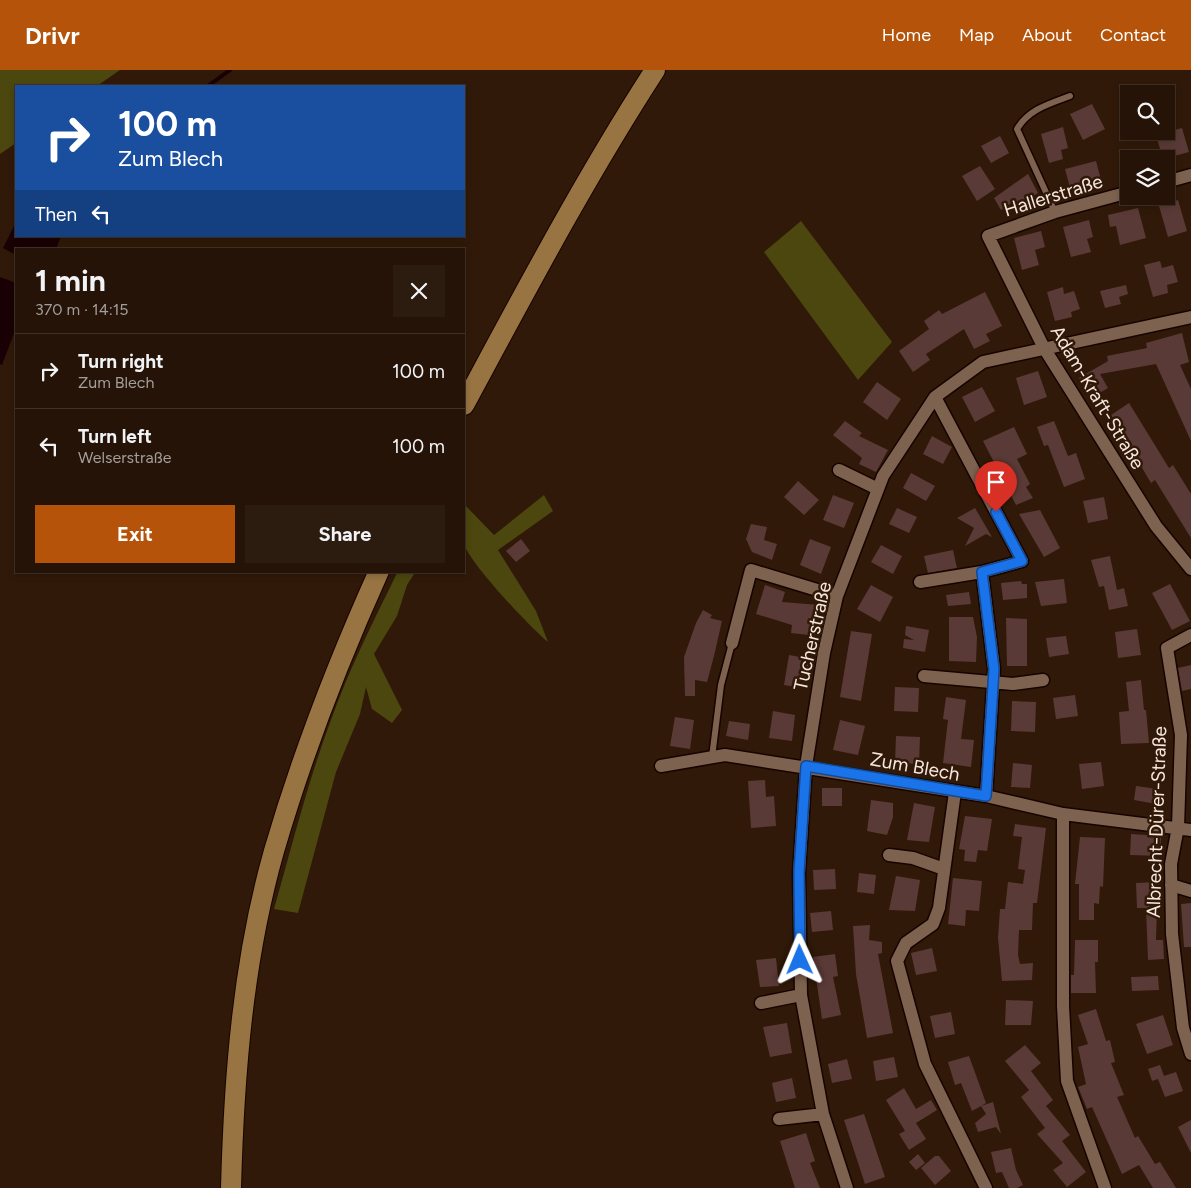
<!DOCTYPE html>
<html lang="en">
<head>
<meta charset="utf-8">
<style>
	:root { --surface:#241306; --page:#2c1c10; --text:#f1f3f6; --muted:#a39e9b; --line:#413228; --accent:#b45309 }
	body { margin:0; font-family:Figtree,sans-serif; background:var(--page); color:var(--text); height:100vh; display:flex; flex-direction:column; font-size:19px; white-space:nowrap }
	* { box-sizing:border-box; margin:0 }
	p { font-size:16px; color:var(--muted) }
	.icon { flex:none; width:28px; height:28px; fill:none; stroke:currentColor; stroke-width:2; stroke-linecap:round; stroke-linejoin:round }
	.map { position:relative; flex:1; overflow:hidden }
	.sheet { position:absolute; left:15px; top:178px; width:450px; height:325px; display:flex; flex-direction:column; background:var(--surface); border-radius:0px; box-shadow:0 2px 8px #0003,0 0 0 1px var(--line) }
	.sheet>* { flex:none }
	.banner { position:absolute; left:15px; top:15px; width:450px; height:152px; border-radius:0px; box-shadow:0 2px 8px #0003,0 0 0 1px var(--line); background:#1a4fa0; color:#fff; overflow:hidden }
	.tools { position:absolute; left:1120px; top:15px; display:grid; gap:10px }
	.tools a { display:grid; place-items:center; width:55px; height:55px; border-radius:0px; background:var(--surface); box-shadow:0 2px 8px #0003,0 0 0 1px var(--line); font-size:25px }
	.pin { position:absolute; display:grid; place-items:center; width:42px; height:42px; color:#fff; margin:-51px -21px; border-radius:50% 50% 50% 0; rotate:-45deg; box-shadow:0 0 5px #0007 }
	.pin .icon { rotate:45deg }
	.me { position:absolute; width:55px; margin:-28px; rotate:359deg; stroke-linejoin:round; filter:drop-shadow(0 0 4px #0008) }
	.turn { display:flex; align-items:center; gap:18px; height:105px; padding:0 20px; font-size:22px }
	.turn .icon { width:65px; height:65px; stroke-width:2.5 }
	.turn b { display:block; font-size:35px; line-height:42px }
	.then { display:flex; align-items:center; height:48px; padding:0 20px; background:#0003; gap:10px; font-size:19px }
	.round { display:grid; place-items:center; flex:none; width:52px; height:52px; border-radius:0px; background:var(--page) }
	.overview { display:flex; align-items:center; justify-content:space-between; height:85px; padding:0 20px }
	h1 { font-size:30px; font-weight:700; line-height:38px }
	.action { display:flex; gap:10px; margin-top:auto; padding:10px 20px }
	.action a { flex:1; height:58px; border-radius:0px; background:var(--accent); color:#fff; font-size:20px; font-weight:700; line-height:58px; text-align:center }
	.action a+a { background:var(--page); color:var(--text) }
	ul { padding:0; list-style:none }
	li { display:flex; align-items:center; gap:15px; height:75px; padding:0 20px; border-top:1px solid var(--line) }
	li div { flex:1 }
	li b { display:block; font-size:19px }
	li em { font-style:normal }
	header { display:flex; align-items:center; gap:30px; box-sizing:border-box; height:70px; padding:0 25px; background:var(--accent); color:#fff }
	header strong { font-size:24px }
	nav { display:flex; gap:28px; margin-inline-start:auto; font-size:18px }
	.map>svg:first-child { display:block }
	.green { fill:#4c470e }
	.water { fill:#190004 }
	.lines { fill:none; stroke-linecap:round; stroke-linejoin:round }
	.stream { stroke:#190004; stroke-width:4 }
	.building { fill:#5a3a36 }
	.service-casing { stroke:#170400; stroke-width:9 }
	.minor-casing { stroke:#170400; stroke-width:15 }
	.primary-casing { stroke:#170400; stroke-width:22 }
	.service { stroke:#7e6250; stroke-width:6 }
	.minor { stroke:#7e6250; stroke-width:12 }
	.primary { stroke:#987442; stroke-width:20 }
	.route-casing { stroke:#114b97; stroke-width:12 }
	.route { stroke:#1a73e8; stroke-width:9 }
	.labels { text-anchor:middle; stroke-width:5; stroke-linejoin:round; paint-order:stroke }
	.street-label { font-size:19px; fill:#f8e7dd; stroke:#301908 }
</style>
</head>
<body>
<header>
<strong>Drivr</strong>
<nav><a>Home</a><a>Map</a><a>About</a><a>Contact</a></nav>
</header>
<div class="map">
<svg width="1191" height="1118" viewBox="0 0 1191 1118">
	<rect width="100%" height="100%" fill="#301908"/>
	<path class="green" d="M 0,0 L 120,0 L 97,16 L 16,16 L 16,73 L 0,84 Z
		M 801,151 L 892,272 L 858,310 L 764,182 Z
		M 544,425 L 553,441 L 498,480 L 536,541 L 548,572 C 532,559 467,491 464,473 C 462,461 464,446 464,434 L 494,465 Z
		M 398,501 L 416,501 L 407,515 L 397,546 L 374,584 L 402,640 L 392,653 L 372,639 L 366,617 L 360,644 L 336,702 L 298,843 L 274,839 C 292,776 308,711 331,650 C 349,599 374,550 398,501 Z"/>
	<path class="water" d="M 16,152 L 16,166 L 61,166 L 56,179 L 16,179 L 16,185 L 3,178 Z
		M 0,207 L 16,213 L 16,258 L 2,295 L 0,294 Z"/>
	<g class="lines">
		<path class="stream" d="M 208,16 L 230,0"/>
	</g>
	<path class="building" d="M 1092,34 L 1105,59 L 1083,70 L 1070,44 Z
		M 1063,57 L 1068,78 L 1061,80 L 1063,89 L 1049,93 L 1041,64 Z
		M 1182,58 L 1189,82 L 1163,89 L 1156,65 Z
		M 1000,66 L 1009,83 L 991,93 L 981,76 Z
		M 1096,91 L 1101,110 L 1070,118 L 1065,99 Z
		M 980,96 L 995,119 L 977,131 L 962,106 Z
		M 1028,104 L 1038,123 L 1019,136 L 1016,130 L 1001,140 L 994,128 Z
		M 1178,130 L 1187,161 L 1168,167 L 1159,136 Z
		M 1138,138 L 1146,168 L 1120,175 L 1116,156 L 1110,157 L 1108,145 Z
		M 1089,150 L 1093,167 L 1087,169 L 1091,182 L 1071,187 L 1063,157 Z
		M 1041,161 L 1045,177 L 1035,180 L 1039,195 L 1022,200 L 1014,168 Z
		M 1160,191 L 1162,198 L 1173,195 L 1178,212 L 1167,215 L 1168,223 L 1153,227 L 1144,195 Z
		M 1126,215 L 1128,224 L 1119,227 L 1121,234 L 1105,238 L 1100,221 Z
		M 1063,217 L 1064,224 L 1074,221 L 1080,239 L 1071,242 L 1072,247 L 1055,251 L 1047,222 Z
		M 985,222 L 1002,256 L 986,264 L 990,271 L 974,279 L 964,259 L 926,284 L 930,290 L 913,302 L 899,281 L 929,259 L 924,251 L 939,240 L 942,244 Z
		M 1182,263 L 1189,292 L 1180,295 L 1191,319 L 1191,371 L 1156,294 L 1100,304 L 1108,318 L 1091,328 L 1079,308 L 1108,291 L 1107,286 L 1147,278 L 1146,273 Z
		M 1038,301 L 1047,327 L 1024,335 L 1016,308 Z
		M 877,312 L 901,329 L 887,350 L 863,332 Z
		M 982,317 L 995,341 L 975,352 L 962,327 Z
		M 1129,333 L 1169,398 L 1173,395 L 1191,424 L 1191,468 L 1155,410 L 1151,413 L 1111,345 Z
		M 845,351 L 862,363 L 859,366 L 888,380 L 876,402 L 859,394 L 862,388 L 833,365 Z
		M 1054,351 L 1068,386 L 1076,383 L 1085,409 L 1064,417 L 1048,375 L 1044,376 L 1037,357 Z
		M 1014,357 L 1027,384 L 1017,389 L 1030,414 L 1026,417 L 1033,428 L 1016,435 L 983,371 Z
		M 932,366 L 952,377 L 943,394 L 923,384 Z
		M 911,403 L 935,416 L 926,431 L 903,418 Z
		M 798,411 L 819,430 L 804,445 L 784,427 Z
		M 833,425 L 854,433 L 844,458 L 823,450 Z
		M 1104,427 L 1108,449 L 1088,453 L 1083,431 Z
		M 897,438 L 917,447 L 909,463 L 889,454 Z
		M 975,438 L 992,467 L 986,464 L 965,476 L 974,458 L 957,448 Z
		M 1040,440 L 1060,478 L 1044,487 L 1019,444 Z
		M 751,454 L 767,457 L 764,470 L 777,474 L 772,490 L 752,482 L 746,469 Z
		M 521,469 L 530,481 L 516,492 L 506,481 Z
		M 810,469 L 831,477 L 821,504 L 800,495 Z
		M 881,475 L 902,486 L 893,504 L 871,492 Z
		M 953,480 L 957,498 L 928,503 L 924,486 Z
		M 1110,486 L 1117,520 L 1124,518 L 1128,536 L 1109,540 L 1104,516 L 1099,517 L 1091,490 Z
		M 1064,509 L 1067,533 L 1041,536 L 1035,512 Z
		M 1021,511 L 1022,514 L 1027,514 L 1027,528 L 1003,530 L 1001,513 Z
		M 1170,514 L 1190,551 L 1172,560 L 1152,523 Z
		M 765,515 L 785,522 L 782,532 L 820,535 L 817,566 L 791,563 L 792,555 L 756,544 Z
		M 871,515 L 893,527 L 880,552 L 857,539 Z
		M 969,522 L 971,534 L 948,536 L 946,525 Z
		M 703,540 L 712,545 L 710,548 L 722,551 L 714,586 L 707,612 L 695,610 L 695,626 L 685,626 L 684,587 L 696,553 Z
		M 949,547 L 973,547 L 977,567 L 976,592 L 949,591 Z
		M 1006,548 L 1027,549 L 1027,596 L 1007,596 Z
		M 906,556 L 929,560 L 925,582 L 903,578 L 904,569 L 914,570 L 905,565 Z
		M 1137,559 L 1141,585 L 1118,588 L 1115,562 Z
		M 851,561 L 872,564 L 861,631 L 840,627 Z
		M 1066,566 L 1069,584 L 1049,587 L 1046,568 Z
		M 789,585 L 811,589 L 806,619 L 784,615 Z
		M 1191,595 L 1191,619 L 1182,621 L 1178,598 Z
		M 1141,610 L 1144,640 L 1146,640 L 1149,673 L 1121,674 L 1119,642 L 1129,641 L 1126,612 Z
		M 895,617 L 919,618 L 918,642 L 894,641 Z
		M 1075,625 L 1078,646 L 1056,649 L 1053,628 Z
		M 946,627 L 966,630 L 961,669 L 974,670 L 971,697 L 943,693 L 948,650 L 943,649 Z
		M 1012,631 L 1036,632 L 1035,662 L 1011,661 Z
		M 773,641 L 795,645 L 792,671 L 769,668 Z
		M 675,647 L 694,650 L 690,679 L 670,676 Z
		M 840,650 L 865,656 L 858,685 L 833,680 Z
		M 729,651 L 750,654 L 748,670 L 726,666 Z
		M 896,666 L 920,667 L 919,694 L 895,693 Z
		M 1101,692 L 1104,716 L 1082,719 L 1079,694 Z
		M 1013,693 L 1032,695 L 1030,718 L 1011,717 Z
		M 765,710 L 766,727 L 774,726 L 776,756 L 751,758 L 748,711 Z
		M 1136,716 L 1158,719 L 1156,734 L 1134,730 Z
		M 822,718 L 842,718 L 842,736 L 822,736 Z
		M 871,730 L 893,733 L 893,747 L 887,765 L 867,761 Z
		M 914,733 L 935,737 L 929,772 L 907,770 Z
		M 965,746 L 992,749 L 987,781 L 978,780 L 976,792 L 964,791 L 965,780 L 959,779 Z
		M 1015,754 L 1046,758 L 1037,833 L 1033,833 L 1032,860 L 1019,860 L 1018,885 L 1020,894 L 1033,893 L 1032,910 L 1002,911 L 998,868 L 1000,839 L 1005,839 L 1008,812 L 1023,814 L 1025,800 L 1018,799 L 1022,767 L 1013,766 Z
		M 1131,764 L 1161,766 L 1160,786 L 1130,785 Z
		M 1080,767 L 1105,768 L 1103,817 L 1100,816 L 1099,834 L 1094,833 L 1094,850 L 1079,850 L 1079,814 L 1075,814 Z
		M 835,799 L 836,819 L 814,820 L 813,800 Z
		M 859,803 L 876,805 L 874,824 L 857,822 Z
		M 896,806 L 920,810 L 915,841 L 889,840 Z
		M 953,808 L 982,811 L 979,841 L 966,840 L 965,856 L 948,854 Z
		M 1159,812 L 1160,837 L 1157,837 L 1156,870 L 1163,870 L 1164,889 L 1148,890 L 1146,838 L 1137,838 L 1136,813 Z
		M 1191,833 L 1191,877 L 1184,877 L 1181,834 Z
		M 831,841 L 833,860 L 812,862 L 810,843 Z
		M 870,855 L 869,870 L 882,872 L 882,883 L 878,884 L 893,963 L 867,968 L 856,904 L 853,856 Z
		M 1075,870 L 1098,870 L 1098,892 L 1095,892 L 1096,923 L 1071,923 L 1071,905 L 1074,905 Z
		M 932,878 L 937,901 L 916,905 L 911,883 Z
		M 835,884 L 838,906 L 833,907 L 841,945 L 822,949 L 813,887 Z
		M 776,888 L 779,916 L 760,917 L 756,890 Z
		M 1158,906 L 1159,920 L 1132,921 L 1131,907 Z
		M 1006,930 L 1033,931 L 1031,955 L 1005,955 Z
		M 1096,939 L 1106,971 L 1110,970 L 1115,992 L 1111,993 L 1124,1025 L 1117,1027 L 1135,1068 L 1138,1066 L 1155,1094 L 1160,1092 L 1176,1118 L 1153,1118 L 1139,1095 L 1122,1104 L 1092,1037 L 1087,1039 L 1078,1017 L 1086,1014 L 1078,977 L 1088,974 L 1078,945 Z
		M 951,942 L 955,964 L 935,968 L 930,946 Z
		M 1163,945 L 1173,975 L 1147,984 L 1136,954 Z
		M 787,953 L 792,983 L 770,987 L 763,957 Z
		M 1025,975 L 1041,993 L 1031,1001 L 1053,1030 L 1046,1036 L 1070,1065 L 1062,1071 L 1086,1102 L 1067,1117 L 1053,1100 L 1063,1093 L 1037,1064 L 1045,1058 L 1021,1027 L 1029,1020 L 1005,991 Z
		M 969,986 L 986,1033 L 981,1036 L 993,1032 L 1001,1064 L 996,1057 L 978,1062 L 975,1053 L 986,1044 L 981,1036 L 972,1041 L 961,1013 L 955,1015 L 948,992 Z
		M 894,987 L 898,1007 L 876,1011 L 873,991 Z
		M 847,989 L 852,1009 L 832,1013 L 828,994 Z
		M 1160,995 L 1164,1006 L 1176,1002 L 1183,1021 L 1165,1027 L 1158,1009 L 1152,1011 L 1148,999 Z
		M 792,1008 L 796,1028 L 776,1032 L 772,1013 Z
		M 904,1018 L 916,1039 L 931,1030 L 937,1040 L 916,1053 L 926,1069 L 909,1080 L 899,1064 L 905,1061 L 886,1030 Z
		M 864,1044 L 885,1107 L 865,1114 L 844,1050 Z
		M 1191,1050 L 1191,1083 L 1178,1057 Z
		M 806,1063 L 815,1091 L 810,1093 L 820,1118 L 795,1118 L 780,1071 Z
		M 1011,1078 L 1016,1100 L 1023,1115 L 1017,1118 L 1009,1118 L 1002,1102 L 996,1103 L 991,1082 Z
		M 918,1084 L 925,1093 L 916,1100 L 909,1092 Z
		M 935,1086 L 939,1086 L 951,1101 L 935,1115 L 921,1098 Z"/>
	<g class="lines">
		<defs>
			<path id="service" d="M 1055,142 L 1017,59 C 1029,39 1049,34 1070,26
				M 712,687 L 721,615 L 732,573"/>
			<path id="minor" d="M 1166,112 L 1191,105
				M 1129,122 L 1055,142 L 988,166 L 1044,278 L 1156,456 L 1191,499
				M 935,327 L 1022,491 L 982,502 L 994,599 L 986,726
				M 839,400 L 878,419
				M 920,512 L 982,502
				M 1191,565 L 1167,578 L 1181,665 L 1178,757 L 1171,794 L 1172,864 L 1183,958 L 1191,984
				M 732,573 L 751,500 L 837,526
				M 924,606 L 1013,614 L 1043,610
				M 661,696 L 725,685 L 986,726 L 1063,744 L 1191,760
				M 955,722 L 939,838 L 933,854 L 906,873 L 897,891 L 925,994 L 986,1118
				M 1063,744 L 1063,936 L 1067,1011 L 1105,1118
				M 889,785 L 913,788 L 944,799
				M 1171,815 L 1191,821
				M 761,933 L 801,925
				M 779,1049 L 823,1044
				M 847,1118 L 823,1044 L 801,925 L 799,803 L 806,696 L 824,583 L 837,526 L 883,406 L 935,327 L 983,292 L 1191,247"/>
			<path id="primary" d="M 464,335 C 525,222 585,108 655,0
				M 231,1118 C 234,1005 243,890 274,781 C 302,685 338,592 379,501"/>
		</defs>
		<use href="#service" class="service-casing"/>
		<use href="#minor" class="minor-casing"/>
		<use href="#primary" class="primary-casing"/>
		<use href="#service" class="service"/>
		<use href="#minor" class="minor"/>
		<use href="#primary" class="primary"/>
	</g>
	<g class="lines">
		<defs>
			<path id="route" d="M 800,890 L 799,802 L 806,696 L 986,726 L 994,599 L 982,502 L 1022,491 L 996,442"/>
		</defs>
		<use href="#route" class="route-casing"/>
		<use href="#route" class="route"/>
	</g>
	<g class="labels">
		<g class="street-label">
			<text transform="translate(1053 125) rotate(-17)" y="7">Hallerstraße</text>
			<text transform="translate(1098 327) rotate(59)" y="7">Adam-Kraft-Straße</text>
			<text transform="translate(812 566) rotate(-77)" y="7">Tucherstraße</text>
			<text transform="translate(915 696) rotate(10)" y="7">Zum Blech</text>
			<text transform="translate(1156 752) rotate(-88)" y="7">Albrecht-Dürer-Straße</text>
		</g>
	</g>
</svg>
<div class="tools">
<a><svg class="icon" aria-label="search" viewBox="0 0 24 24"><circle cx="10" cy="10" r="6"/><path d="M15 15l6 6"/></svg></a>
<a><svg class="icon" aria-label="layers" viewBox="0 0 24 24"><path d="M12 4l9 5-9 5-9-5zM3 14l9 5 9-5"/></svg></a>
</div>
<div class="pin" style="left:996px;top:442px;background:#d93025"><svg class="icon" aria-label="arrive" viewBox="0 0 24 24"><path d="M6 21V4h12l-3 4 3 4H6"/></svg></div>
<svg class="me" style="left:800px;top:890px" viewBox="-20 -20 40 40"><path d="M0-17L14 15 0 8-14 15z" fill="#1a73e8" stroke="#fff" stroke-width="4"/></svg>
<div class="banner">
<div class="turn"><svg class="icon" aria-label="right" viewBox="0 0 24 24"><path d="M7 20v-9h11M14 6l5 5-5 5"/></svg><div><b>100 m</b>Zum Blech</div></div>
<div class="then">Then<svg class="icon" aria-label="left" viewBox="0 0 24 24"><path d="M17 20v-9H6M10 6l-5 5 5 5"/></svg></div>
</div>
<section class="sheet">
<div class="overview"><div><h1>1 min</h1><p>370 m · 14:15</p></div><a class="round"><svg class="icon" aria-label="close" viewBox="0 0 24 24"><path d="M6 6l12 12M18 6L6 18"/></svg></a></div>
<ul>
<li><svg class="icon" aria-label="right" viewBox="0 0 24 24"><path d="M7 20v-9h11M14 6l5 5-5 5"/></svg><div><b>Turn right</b><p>Zum Blech</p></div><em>100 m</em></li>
<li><svg class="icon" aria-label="left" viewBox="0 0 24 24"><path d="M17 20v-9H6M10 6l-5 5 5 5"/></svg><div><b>Turn left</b><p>Welserstraße</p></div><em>100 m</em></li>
</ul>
<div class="action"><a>Exit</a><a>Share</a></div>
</section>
</div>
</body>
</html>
